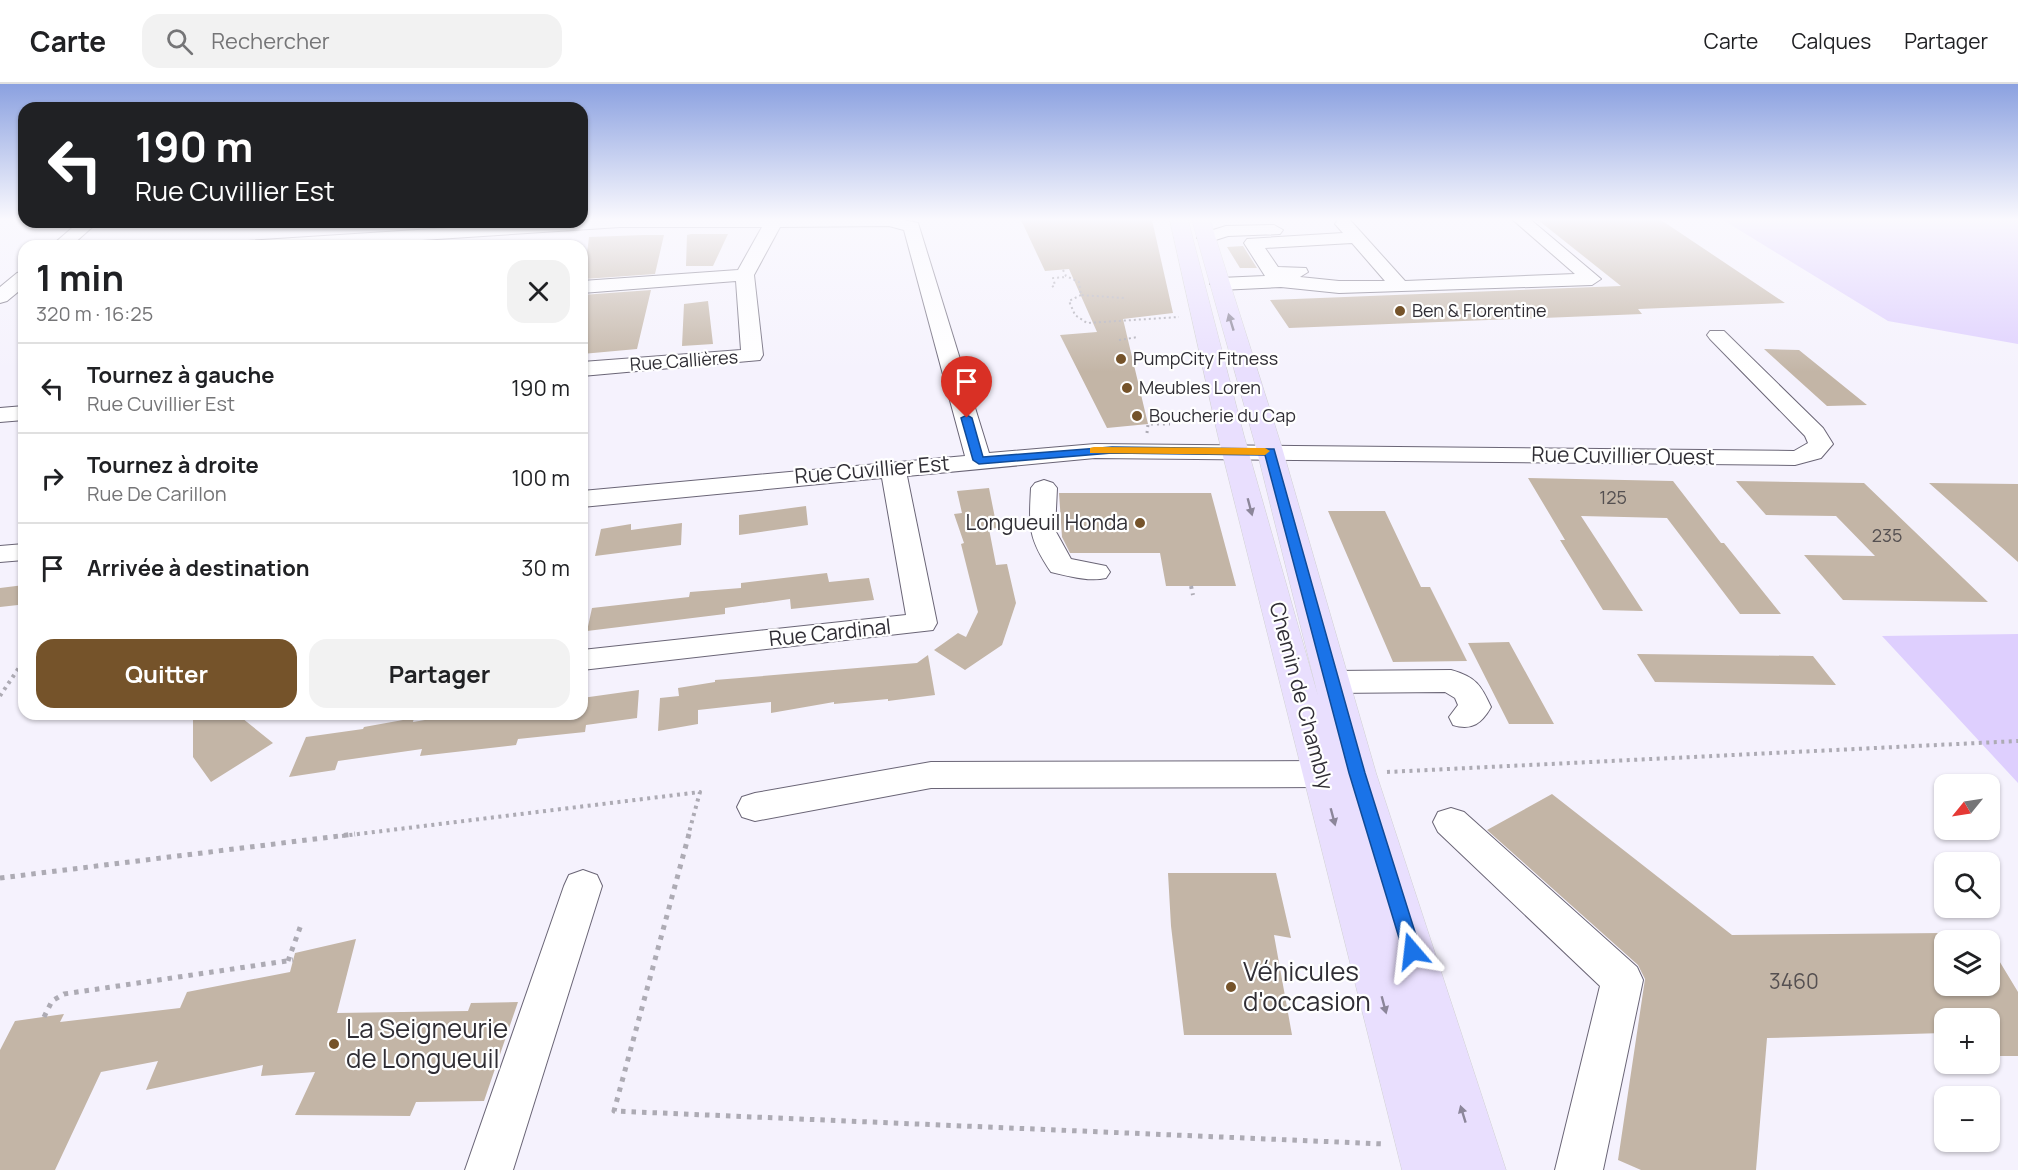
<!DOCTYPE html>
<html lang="fr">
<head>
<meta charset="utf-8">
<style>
	:root { --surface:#fff; --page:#f2f2f2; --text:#202124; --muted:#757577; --line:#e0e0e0; --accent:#75532a }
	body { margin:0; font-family:Manrope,sans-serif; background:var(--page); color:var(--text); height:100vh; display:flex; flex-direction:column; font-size:22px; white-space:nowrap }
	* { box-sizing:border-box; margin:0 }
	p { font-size:20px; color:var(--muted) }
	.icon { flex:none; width:33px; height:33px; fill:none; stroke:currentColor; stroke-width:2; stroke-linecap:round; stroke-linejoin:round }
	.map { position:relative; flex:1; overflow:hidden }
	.sheet { position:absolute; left:18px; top:156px; width:570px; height:480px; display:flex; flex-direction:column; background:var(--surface); border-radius:18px; box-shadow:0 2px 4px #0004 }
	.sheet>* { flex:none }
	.banner { position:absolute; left:18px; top:18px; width:570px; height:126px; border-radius:18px; box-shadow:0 2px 4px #0004; background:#202124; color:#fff; overflow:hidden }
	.needle { width:39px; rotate:240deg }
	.tools { position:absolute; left:1934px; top:690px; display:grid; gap:12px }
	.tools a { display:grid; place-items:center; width:66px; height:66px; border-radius:12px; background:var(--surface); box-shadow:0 2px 4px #0004; font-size:30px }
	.pin { position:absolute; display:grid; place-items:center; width:51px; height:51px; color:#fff; margin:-62px -26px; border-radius:50% 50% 50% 0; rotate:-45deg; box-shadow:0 0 6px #0007 }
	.pin .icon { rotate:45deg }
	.me { position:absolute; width:66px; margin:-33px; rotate:343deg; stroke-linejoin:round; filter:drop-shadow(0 0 4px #0008) }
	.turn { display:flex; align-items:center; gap:21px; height:126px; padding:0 18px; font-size:27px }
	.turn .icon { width:78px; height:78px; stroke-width:2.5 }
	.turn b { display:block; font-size:42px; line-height:51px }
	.round { display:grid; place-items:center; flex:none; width:63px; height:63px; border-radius:18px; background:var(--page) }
	.head { display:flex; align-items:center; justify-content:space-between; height:102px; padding:0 18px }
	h1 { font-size:36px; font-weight:700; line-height:45px }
	.action { display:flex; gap:12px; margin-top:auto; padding:12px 18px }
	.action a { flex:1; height:69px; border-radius:18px; background:var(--accent); color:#fff; font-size:24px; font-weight:700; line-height:69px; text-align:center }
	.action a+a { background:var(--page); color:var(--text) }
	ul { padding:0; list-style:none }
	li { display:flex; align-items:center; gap:18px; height:90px; padding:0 18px; border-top:2px solid var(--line) }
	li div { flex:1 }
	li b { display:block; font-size:22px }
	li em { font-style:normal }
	header { display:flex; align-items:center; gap:36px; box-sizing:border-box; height:84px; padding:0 30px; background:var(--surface); border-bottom:2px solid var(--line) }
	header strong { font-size:28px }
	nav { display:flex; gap:33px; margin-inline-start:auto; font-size:21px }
	.search { width:420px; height:54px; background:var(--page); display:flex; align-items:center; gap:15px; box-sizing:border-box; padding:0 21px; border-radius:18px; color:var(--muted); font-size:22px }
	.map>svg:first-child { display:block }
	.green { fill:#decffe }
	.building { fill:#c3b5a6 }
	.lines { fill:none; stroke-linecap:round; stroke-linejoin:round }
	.minor-casing { stroke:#6a6576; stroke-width:2 }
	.major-casing { stroke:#d1d1d3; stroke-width:1 }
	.path-far3 { stroke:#adabb4; stroke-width:2; stroke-dasharray:2 3; stroke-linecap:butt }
	.path-far2 { stroke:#adabb4; stroke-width:3; stroke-dasharray:2 4; stroke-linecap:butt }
	.path-far1 { stroke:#adabb4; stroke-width:4; stroke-dasharray:3 4.5; stroke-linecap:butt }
	.path { stroke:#adabb4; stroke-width:5; stroke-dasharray:4.5 6; stroke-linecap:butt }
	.minor { fill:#fff; fill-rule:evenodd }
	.major { fill:#e9dffe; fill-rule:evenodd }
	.oneway { fill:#8c869a }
	.route { fill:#1a73e8; stroke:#114b97; stroke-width:1.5 }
	.slow { fill:#f59e0b }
	.poi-dot { fill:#75532a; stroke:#fff; stroke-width:2 }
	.labels { text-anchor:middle; stroke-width:4.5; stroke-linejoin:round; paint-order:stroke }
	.far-poi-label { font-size:18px; fill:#302e35; stroke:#fff; text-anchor:start }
	.far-street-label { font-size:18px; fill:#302e35; stroke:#fff }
	.number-label { font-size:18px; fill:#555051 }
	.street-label { font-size:21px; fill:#302e35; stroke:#fff }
	.poi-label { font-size:21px; fill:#302e35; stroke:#fff; text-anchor:end }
	.near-number-label { font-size:21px; fill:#555051 }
	.near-poi-label { font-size:26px; fill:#302e35; stroke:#fff; text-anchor:start }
</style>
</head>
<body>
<header>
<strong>Carte</strong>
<div class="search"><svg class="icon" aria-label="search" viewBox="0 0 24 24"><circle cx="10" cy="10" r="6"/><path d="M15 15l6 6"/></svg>Rechercher</div>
<nav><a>Carte</a><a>Calques</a><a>Partager</a></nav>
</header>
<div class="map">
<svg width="2018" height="1086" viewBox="0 0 2018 1086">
	<rect width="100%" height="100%" fill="#f5f2fd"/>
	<path class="green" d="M 1723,136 L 2018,136 L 2018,260 L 1888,237 Z
		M 2018,550 L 2018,699 L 1882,552 Z"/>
	<path class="building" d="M 1021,136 L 1152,136 L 1173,229 L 1123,235 L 1148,340 L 1107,344 L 1060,251 L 1097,248 L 1069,185 L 1045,187 Z
		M 1538,136 L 1661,136 L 1785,219 L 1638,225 L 1642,230 L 1289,244 L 1270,216 L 1621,202 Z
		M 691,150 L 728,150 L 713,182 L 686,182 L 687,151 Z
		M 644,151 L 664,151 L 655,190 L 584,195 L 589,153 Z
		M 1243,162 L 1257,184 L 1240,184 L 1227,163 Z
		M 651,206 L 637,265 L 582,270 L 582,211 Z
		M 708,217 L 713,260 L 682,262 L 684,220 Z
		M 1764,265 L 1799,266 L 1867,321 L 1827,322 Z
		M 1528,394 L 1673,397 L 1721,459 L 1724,459 L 1781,530 L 1740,530 L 1667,434 L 1581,432 L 1643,527 L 1603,526 L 1560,456 L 1565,456 Z
		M 1736,397 L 1864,399 L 1988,518 L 1843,516 L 1804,471 L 1875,472 L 1836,432 L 1766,431 Z
		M 1929,399 L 2018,400 L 2018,478 Z
		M 989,404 L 997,444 L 989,445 L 996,481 L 1007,480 L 1016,519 L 1002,561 L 965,586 L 934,566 L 958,549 L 966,553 L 978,528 L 961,460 L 964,459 L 954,430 L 962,429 L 957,407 Z
		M 1059,409 L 1211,409 L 1236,502 L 1166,502 L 1160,469 L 1070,469 L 1062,453 Z
		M 806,422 L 808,441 L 739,451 L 739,431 Z
		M 1328,427 L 1385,427 L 1421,503 L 1430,503 L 1467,577 L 1393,578 Z
		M 682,439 L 681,461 L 595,472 L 601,445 L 631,440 L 631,446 Z
		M 827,489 L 829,498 L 869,494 L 874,516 L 791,525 L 790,515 L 725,524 L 725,530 L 587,547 L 592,524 L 689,513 L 690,508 L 741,504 L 741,499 Z
		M 24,501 L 24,513 L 18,521 L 0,523 L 0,504 Z
		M 1509,558 L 1554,640 L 1509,640 L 1468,559 Z
		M 1637,570 L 1813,572 L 1836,601 L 1655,598 Z
		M 928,571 L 935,611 L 888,617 L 888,615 L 834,620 L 834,618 L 771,629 L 771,618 L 698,626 L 698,640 L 658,647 L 660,614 L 679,612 L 678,604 L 715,598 L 715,596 L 917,579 Z
		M 639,606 L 637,634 L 586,641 L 585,648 L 518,655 L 516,661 L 420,672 L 422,665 L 338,677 L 335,686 L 289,693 L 306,653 L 363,645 L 364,643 L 414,634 L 413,638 L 460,630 L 582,630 L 582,614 Z
		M 193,630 L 237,630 L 273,659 L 211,698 L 193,673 Z
		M 1552,710 L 1732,851 L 1944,849 L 1944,902 L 1989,902 L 1989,860 L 2018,908 L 2018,972 L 1989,972 L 1989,934 L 1944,934 L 1944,949 L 1767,954 L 1756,1086 L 1641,1086 L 1618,1076 L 1645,895 L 1638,881 L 1487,746 Z
		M 1168,789 L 1276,789 L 1291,854 L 1274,851 L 1292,951 L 1184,951 L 1171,842 Z
		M 356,855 L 337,929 L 468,927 L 471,919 L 518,918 L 484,1017 L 416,1018 L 410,1032 L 295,1031 L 315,988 L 261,992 L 263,981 L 146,1006 L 158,977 L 101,988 L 55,1086 L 0,1086 L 0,966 L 15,937 L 64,930 L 60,938 L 180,924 L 187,908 L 290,888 L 295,869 Z"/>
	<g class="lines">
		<defs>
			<path id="minor" d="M 582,136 L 904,136 L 918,139 L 989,369 L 1095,360 L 1794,367 L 1808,359 L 1805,352 L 1710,255 L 1707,251 L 1710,247 L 1724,247 L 1823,344 L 1833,360 L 1821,374 L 1795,381 L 1095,374 L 907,392 L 937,539 L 933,546 L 582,586 L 582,566 L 906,531 L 882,394 L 582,423 L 582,407 L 965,372 L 904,146 L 889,142 L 780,143 L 754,191 L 763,271 L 760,276 L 582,292 L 582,278 L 741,266 L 736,197 L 582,209 L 582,197 L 738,186 L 762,143 L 620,143 L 330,162 L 239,162 L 248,157 L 540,138 L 582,138 Z
				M 1338,136 L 1350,136 L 1405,197 L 1575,190 L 1513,136 L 1531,136 L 1601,195 L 1592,201 L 1339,209 L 1281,203 L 1220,206 L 1210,200 L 1220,194 L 1265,192 L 1244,159 L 1247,155 L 1343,149 L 1335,140 ZM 1352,159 L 1385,197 L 1339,197 L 1300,193 L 1308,188 L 1306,184 L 1278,183 L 1265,164 Z
				M 79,138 L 98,138 L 71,162 L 51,162 Z
				M 1274,141 L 1283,146 L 1280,150 L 1228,152 L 1206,159 L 1197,154 L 1200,150 L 1226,142 Z
				M 24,187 L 24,203 L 7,217 L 0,219 L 0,203 L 17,189 Z
				M 24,322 L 24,336 L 0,338 L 0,324 Z
				M 1044,396 L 1053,399 L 1057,404 L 1055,446 L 1071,475 L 1106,482 L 1110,488 L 1106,494 C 1089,498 1068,492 1051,488 C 1028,454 1029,443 1031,404 L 1035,399 Z
				M 24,460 L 24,476 L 0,478 L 0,462 Z
				M 1451,586 C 1476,593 1481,601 1491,623 C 1482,639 1472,647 1453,641 L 1449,633 L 1458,621 L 1455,614 L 1445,608 L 1332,609 L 1321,606 L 1316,598 L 1321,590 L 1332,587 Z
				M 1322,677 L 1334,681 L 1339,690 L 1334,699 L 1322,703 L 931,704 L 755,737 L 742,733 L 737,723 L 742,713 L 755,709 L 931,678 Z
				M 1451,724 L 1464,728 L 1637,883 L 1643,896 L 1603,1086 L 1555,1086 L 1600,902 L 1438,748 L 1433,738 L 1438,728 Z
				M 583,786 L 597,791 L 602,802 L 513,1086 L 465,1086 L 564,802 L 569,791 Z"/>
			<path id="major" d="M 1170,136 L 1188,136 L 1244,352 L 1318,612 L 1257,367 L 1192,136 L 1210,136 L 1283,367 L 1376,689 L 1506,1086 L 1402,1086 L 1218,352 Z"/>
		</defs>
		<use href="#minor" class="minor-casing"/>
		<use href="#major" class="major-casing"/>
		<path class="path-far3" d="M 1063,186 L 1066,192 L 1079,198 L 1081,211 L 1124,214
			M 1052,203 L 1055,201 L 1053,194 L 1066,193
			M 1081,211 L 1069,217 L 1075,231 L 1087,239 L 1179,233
			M 1119,256 L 1138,253"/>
		<path class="path-far2" d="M 1147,349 L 1148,340 L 1170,340"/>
		<path class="path-far1" d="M 1191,502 L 1193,511
			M 0,612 L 24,576
			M 1387,688 L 2018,657
			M 342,752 L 700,708 L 688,752"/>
		<path class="path" d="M 689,750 L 614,1027 L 1384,1060
			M 0,794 L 355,750
			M 288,877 L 302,838
			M 44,933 L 52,917 L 64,910 L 293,876"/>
		<use href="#minor" class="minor"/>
		<use href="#major" class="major"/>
	</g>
	<defs><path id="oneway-solid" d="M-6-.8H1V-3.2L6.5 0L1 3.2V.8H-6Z" transform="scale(1.5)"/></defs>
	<g class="oneway">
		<use href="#oneway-solid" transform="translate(1231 238) rotate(-107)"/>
		<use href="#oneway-solid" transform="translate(1250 423) rotate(75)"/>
		<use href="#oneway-solid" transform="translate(1333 733) rotate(75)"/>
		<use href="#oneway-solid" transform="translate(1384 921) rotate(75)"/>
		<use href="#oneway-solid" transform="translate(1463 1030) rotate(-107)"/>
	</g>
	<linearGradient id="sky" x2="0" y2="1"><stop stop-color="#8ba1e0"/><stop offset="0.47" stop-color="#faf9fe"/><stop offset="1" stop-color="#faf9fe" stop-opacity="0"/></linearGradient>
	<rect width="2018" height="288" fill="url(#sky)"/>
	<path class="route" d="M 967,331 L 972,334 L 983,373 L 1112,363 L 1274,365 L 1365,689 L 1421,867 L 1419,873 L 1412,875 L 1406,873 L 1403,867 L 1349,689 L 1265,371 L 1112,369 L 979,380 L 973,376 L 961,334 Z"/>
	<path class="slow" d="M 1094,363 L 1265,364 L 1270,367 L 1265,371 L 1090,369 L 1090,364 Z"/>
	<g class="poi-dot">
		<circle cx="1400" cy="227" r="6"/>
		<circle cx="1121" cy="275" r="6"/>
		<circle cx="1127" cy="304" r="6"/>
		<circle cx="1137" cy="332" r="6"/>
		<circle cx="1140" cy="439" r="6"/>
		<circle cx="1231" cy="903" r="6"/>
		<circle cx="334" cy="960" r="6"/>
	</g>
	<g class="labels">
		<g class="far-poi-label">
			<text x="1412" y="233">Ben &amp; Florentine</text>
			<text x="1133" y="281">PumpCity Fitness</text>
			<text x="1139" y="310">Meubles Loren</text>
			<text x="1149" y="338">Boucherie du Cap</text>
		</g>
		<g class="far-street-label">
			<text transform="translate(684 277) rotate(-4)" y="6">Rue Callières</text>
		</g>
		<g class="number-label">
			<text x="1613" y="420">125</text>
			<text x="1887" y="458">235</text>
		</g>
		<g class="street-label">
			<text transform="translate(1623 372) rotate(1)" y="7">Rue Cuvillier Ouest</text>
			<text transform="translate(872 386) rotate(-5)" y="7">Rue Cuvillier Est</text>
			<text transform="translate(830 549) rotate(-6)" y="7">Rue Cardinal</text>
			<text transform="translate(1301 612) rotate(75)" y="7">Chemin de Chambly</text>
		</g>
		<g class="poi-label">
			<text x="1128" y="446">Longueuil Honda</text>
		</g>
		<g class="near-number-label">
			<text x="1794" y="905">3460</text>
		</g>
		<g class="near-poi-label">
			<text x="1243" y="897">Véhicules<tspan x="1243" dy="30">d'occasion</tspan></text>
			<text x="346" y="954">La Seigneurie<tspan x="346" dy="30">de Longueuil</tspan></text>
		</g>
	</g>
</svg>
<div class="tools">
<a><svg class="needle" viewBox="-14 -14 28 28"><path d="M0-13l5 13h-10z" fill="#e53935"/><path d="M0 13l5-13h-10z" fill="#757577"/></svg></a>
<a><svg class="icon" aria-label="search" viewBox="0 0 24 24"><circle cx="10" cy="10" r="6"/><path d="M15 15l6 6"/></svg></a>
<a><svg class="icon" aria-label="layers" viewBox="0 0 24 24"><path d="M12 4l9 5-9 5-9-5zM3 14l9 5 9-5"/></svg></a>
<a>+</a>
<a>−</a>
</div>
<div class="pin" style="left:967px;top:334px;background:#d93025"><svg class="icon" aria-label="arrive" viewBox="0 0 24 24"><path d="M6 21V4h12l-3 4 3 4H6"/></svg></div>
<svg class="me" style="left:1412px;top:867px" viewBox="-20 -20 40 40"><path d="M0-17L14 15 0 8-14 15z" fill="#1a73e8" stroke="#fff" stroke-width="4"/></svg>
<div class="banner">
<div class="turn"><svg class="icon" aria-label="left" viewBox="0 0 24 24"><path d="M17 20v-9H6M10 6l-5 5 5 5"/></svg><div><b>190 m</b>Rue Cuvillier Est</div></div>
</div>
<section class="sheet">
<div class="head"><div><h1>1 min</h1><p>320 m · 16:25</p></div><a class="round"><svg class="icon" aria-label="close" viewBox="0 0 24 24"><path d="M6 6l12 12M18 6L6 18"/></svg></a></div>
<ul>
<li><svg class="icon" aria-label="left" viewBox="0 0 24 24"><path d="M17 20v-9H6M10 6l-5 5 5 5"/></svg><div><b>Tournez à gauche</b><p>Rue Cuvillier Est</p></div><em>190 m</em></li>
<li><svg class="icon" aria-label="right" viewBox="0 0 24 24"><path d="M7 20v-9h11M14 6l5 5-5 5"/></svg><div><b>Tournez à droite</b><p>Rue De Carillon</p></div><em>100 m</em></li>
<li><svg class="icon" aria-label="arrive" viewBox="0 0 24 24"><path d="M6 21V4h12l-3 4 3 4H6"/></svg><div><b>Arrivée à destination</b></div><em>30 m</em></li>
</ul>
<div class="action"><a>Quitter</a><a>Partager</a></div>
</section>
</div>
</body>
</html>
